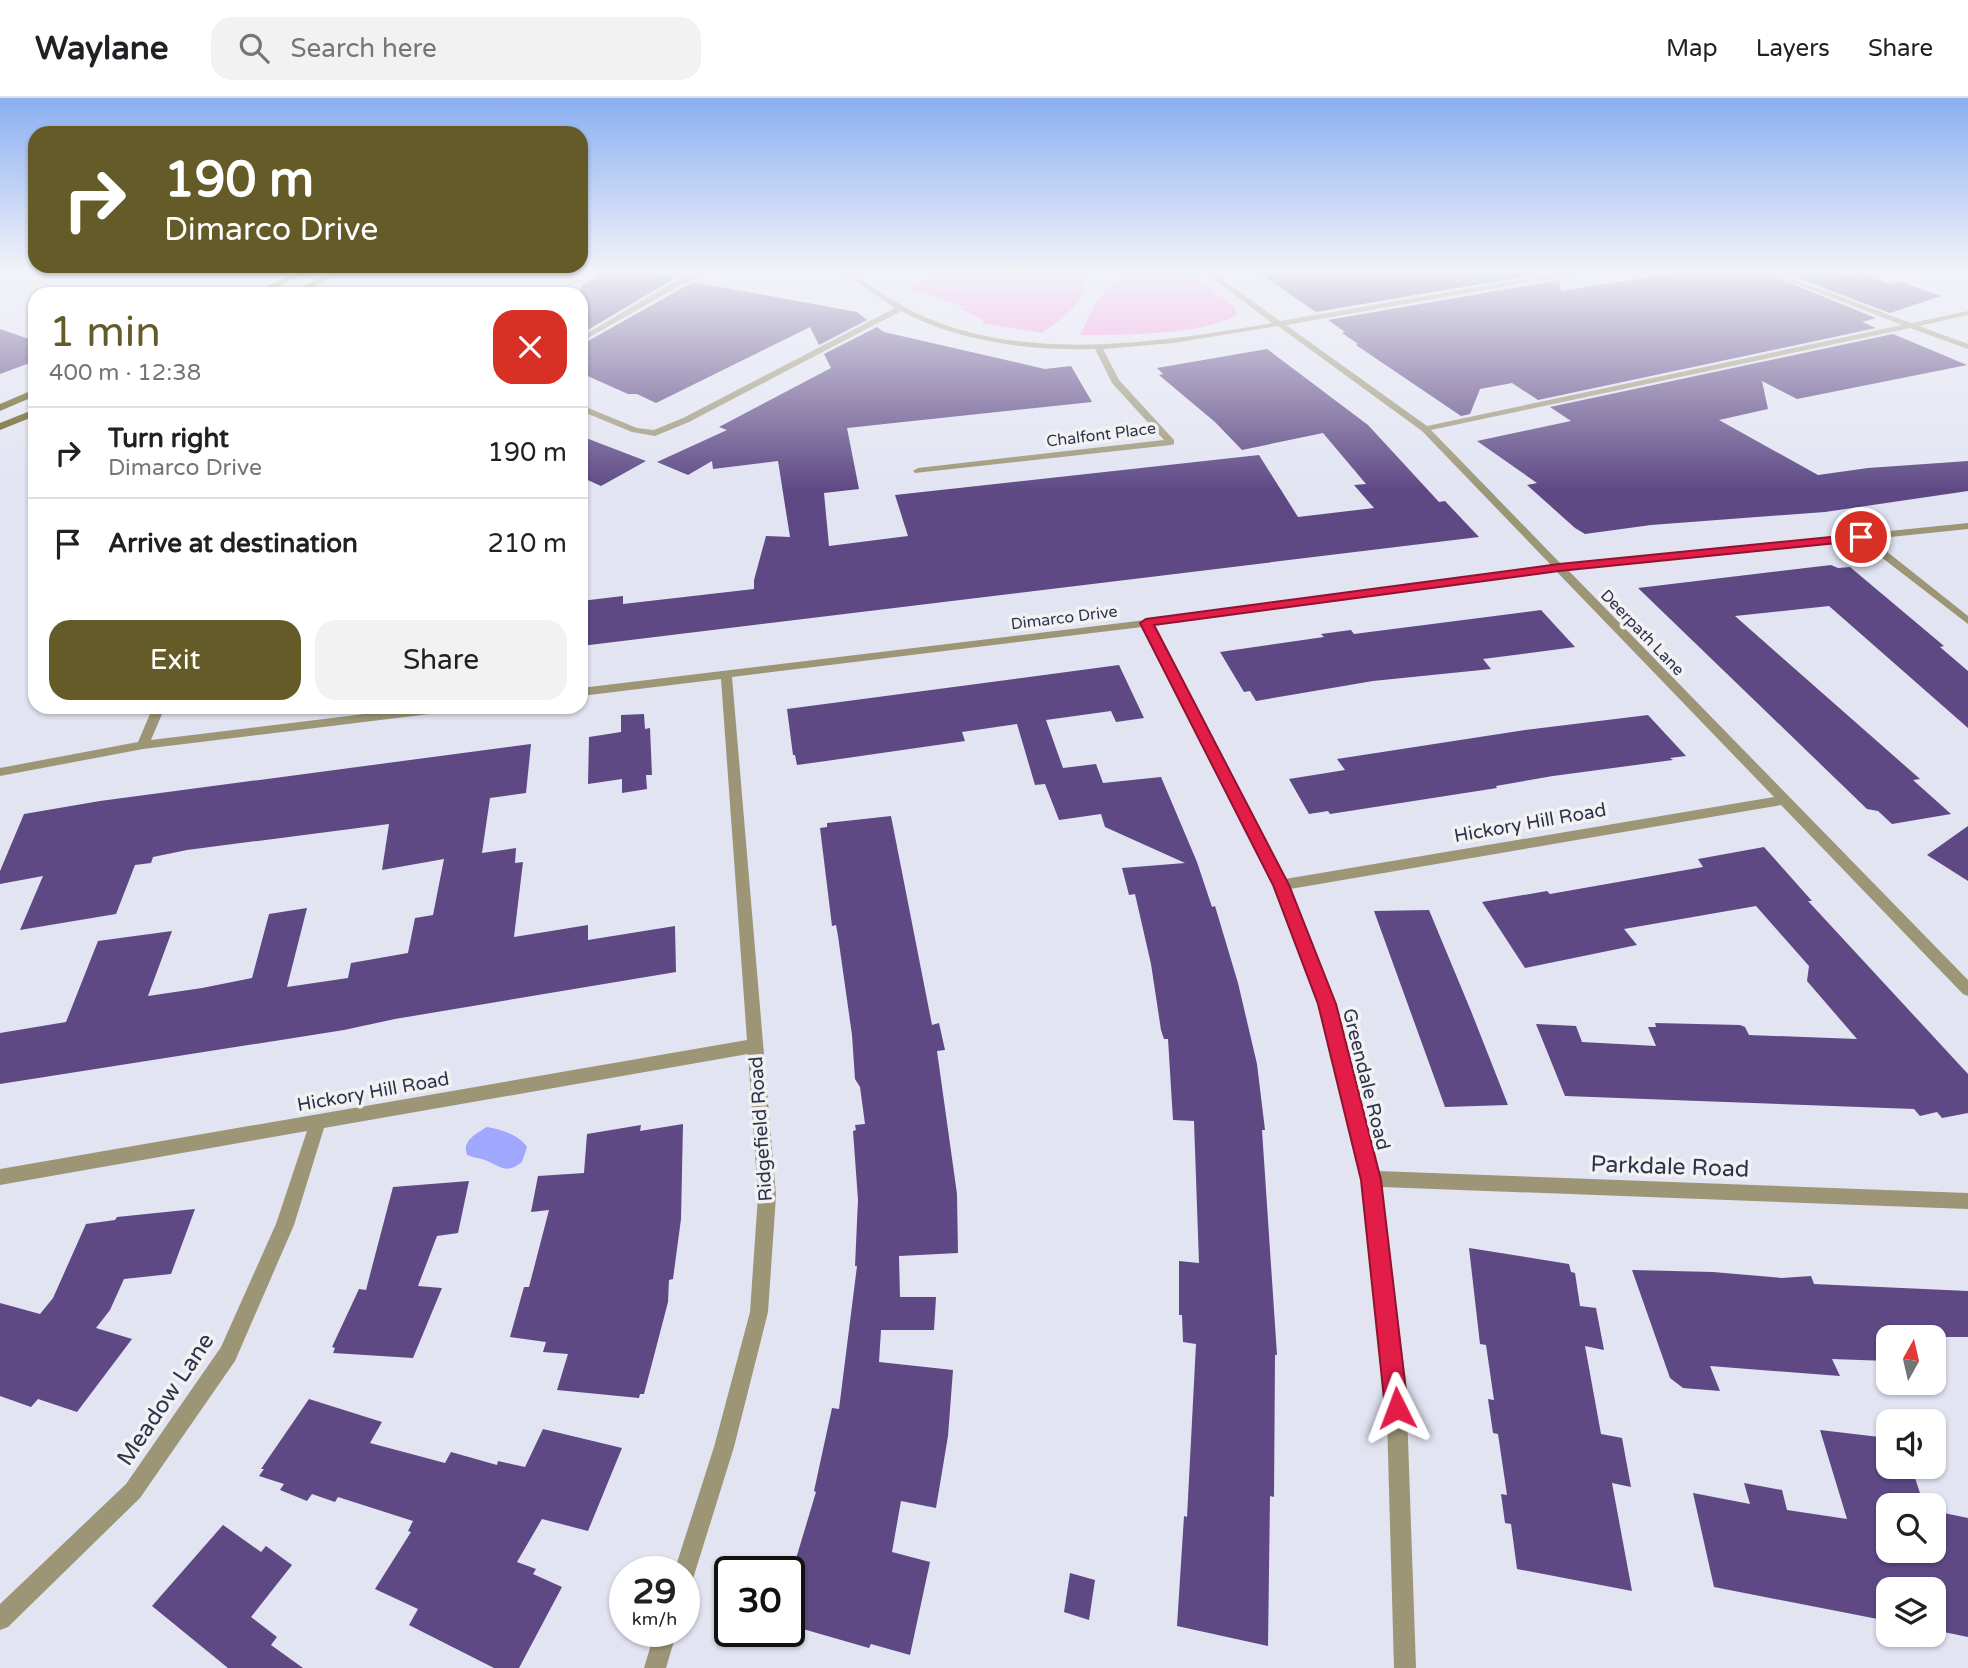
<!DOCTYPE html>
<html lang="en">
<head>
<meta charset="utf-8">
<style>
	:root { --surface:#fff; --page:#f2f2f2; --text:#202124; --muted:#757577; --line:#e0e0e0; --accent:#655b28 }
	body { margin:0; font-family:"Varela Round",sans-serif; background:var(--page); color:var(--text); height:100vh; display:flex; flex-direction:column; font-size:26px; white-space:nowrap }
	* { box-sizing:border-box; margin:0 }
	p { font-size:23px; color:var(--muted) }
	.icon { flex:none; width:38px; height:38px; fill:none; stroke:currentColor; stroke-width:2; stroke-linecap:round; stroke-linejoin:round }
	.map { position:relative; flex:1; overflow:hidden }
	.side { position:absolute; left:28px; top:189px; width:560px; height:427px; display:flex; flex-direction:column; background:var(--surface); border-radius:21px; box-shadow:0 2px 5px #0004 }
	.side>* { flex:none }
	.hud { position:absolute; left:28px; top:28px; width:560px; height:147px; border-radius:21px; box-shadow:0 2px 5px #0004; background:#655b28; color:#fff; overflow:hidden }
	.needle { width:46px; rotate:8deg }
	.tools { position:absolute; left:1876px; top:1227px; display:grid; gap:14px }
	.tools a { display:grid; place-items:center; width:70px; height:70px; border-radius:14px; background:var(--surface); box-shadow:0 2px 5px #0004; font-size:35px }
	.speed { position:absolute; left:609px; top:1458px; display:flex; gap:14px; font-size:35px; font-weight:700; text-align:center }
	.speed>* { display:grid; place-content:center; width:91px; height:91px; border-radius:50%; background:var(--surface); box-shadow:0 2px 5px #0004; line-height:1 }
	.speed small { font-size:18px; font-weight:400 }
	.speed .limit { border:4px solid #111; border-radius:10px; background:#fff; color:#111 }
	.pin { position:absolute; display:grid; place-items:center; width:60px; height:60px; color:#fff; margin:-30px; border:4px solid #fff; border-radius:50%; box-shadow:0 2px 7px #0007 }
	.me { position:absolute; width:77px; margin:-38px; rotate:357deg; stroke-linejoin:round; filter:drop-shadow(0 0 5px #0008) }
	.turn { display:flex; align-items:center; gap:24px; height:147px; padding:0 21px; font-size:32px }
	.turn .icon { width:91px; height:91px; stroke-width:2.5 }
	.turn b { display:block; font-size:49px; line-height:60px }
	.round { display:grid; place-items:center; flex:none; width:74px; height:74px; border-radius:21px; background:var(--page) }
	.head { display:flex; align-items:center; justify-content:space-between; height:119px; padding:0 21px }
	h1 { font-size:42px; font-weight:600; line-height:52px; color:var(--accent) }
	.cta { display:flex; gap:14px; margin-top:auto; padding:14px 21px }
	.cta a { flex:1; height:80px; border-radius:21px; background:var(--accent); color:#fff; font-size:28px; font-weight:600; line-height:80px; text-align:center }
	.cta a+a { background:var(--page); color:var(--text) }
	ul { padding:0; list-style:none }
	li { display:flex; align-items:center; gap:21px; height:91px; padding:0 21px; border-top:2px solid var(--line) }
	li div { flex:1 }
	li b { display:block; font-size:26px }
	li em { font-style:normal }
	header { display:flex; align-items:center; gap:42px; box-sizing:border-box; height:98px; padding:0 35px; background:var(--surface); border-bottom:2px solid var(--line) }
	header strong { font-size:33px }
	nav { display:flex; gap:38px; margin-inline-start:auto; font-size:24px }
	.search { width:490px; height:63px; background:var(--page); display:flex; align-items:center; gap:18px; box-sizing:border-box; padding:0 24px; border-radius:21px; color:var(--muted); font-size:26px }
	.map>svg:first-child { display:block }
	.green { fill:#fa97dc }
	.water { fill:#a0a7ff }
	.building { fill:#5e4985 }
	.lines { fill:none; stroke-linecap:round; stroke-linejoin:round }
	.minor { fill:#9c9677; fill-rule:evenodd }
	.primary { fill:#605513; fill-rule:evenodd }
	.route { fill:#e11d48; stroke:#92132f; stroke-width:2 }
	.labels { text-anchor:middle; stroke-width:7; stroke-linejoin:round; paint-order:stroke }
	.far-street-label { font-size:16px; fill:#2f324d; stroke:#f2f2f2 }
	.street-label { font-size:19px; fill:#2f324d; stroke:#f2f2f2 }
	.near-street-label { font-size:23px; fill:#2f324d; stroke:#f2f2f2 }
</style>
</head>
<body>
<header>
<strong>Waylane</strong>
<div class="search"><svg class="icon" aria-label="search" viewBox="0 0 24 24"><circle cx="10" cy="10" r="6"/><path d="M15 15l6 6"/></svg>Search here</div>
<nav><a>Map</a><a>Layers</a><a>Share</a></nav>
</header>
<div class="map">
<svg width="1968" height="1570" viewBox="0 0 1968 1570">
	<rect width="100%" height="100%" fill="#e2e4f2"/>
	<path class="green" d="M 944,173 L 1078,173 L 1086,181 C 1085,206 1060,222 1042,235 L 982,225 L 984,222 L 961,211 L 964,209 L 911,191 L 909,188 Z
		M 1086,173 L 1186,173 L 1234,208 L 1238,217 C 1202,237 1124,237 1080,237 L 1096,204 L 1120,177 Z"/>
	<path class="water" d="M 487,1029 C 500,1031 519,1037 527,1049 L 522,1064 C 505,1077 501,1068 485,1062 C 479,1060 474,1060 467,1057 C 462,1042 476,1036 487,1029 Z"/>
	<path class="building" d="M 608,173 L 637,173 L 675,180 L 581,236 L 581,188 Z
		M 1256,173 L 1557,173 L 1316,214 Z
		M 1689,173 L 1760,173 L 1876,220 L 1862,224 L 1876,230 L 1538,302 L 1512,285 L 1480,291 L 1470,316 L 1461,318 L 1356,247 L 1358,246 L 1342,235 L 1345,234 L 1328,222 L 1560,182 L 1561,193 Z
		M 1779,173 L 1829,173 L 1845,179 L 1859,175 L 1890,186 L 1899,183 L 1941,198 L 1890,215 Z
		M 693,184 L 857,214 L 867,222 L 819,247 L 810,229 L 656,305 L 637,296 L 628,296 L 581,275 L 581,247 Z
		M 877,229 L 884,234 L 1045,271 L 1071,268 L 1092,304 L 847,330 L 859,391 L 824,395 L 829,448 L 908,438 L 895,397 L 1259,357 L 1298,419 L 1374,410 L 1354,387 L 1366,386 L 1323,335 L 1242,352 L 1215,324 L 1159,277 L 1163,276 L 1157,270 L 1267,251 L 1368,327 L 1439,404 L 1445,403 L 1479,439 L 581,548 L 581,503 L 623,498 L 623,506 L 754,491 L 754,482 L 766,438 L 790,439 L 778,363 L 713,371 L 712,363 L 688,377 L 657,364 L 727,332 L 719,329 L 831,270 L 824,256 Z
		M 0,231 L 35,243 L 35,263 L 0,276 Z
		M 1893,236 L 1967,267 L 1797,301 L 1762,283 L 1768,311 L 1719,322 L 1818,377 L 1868,370 L 1968,363 L 1968,393 L 1825,414 L 1651,427 L 1585,436 L 1575,430 L 1527,387 L 1537,385 L 1477,343 L 1571,323 L 1550,309 Z
		M 581,338 L 599,345 L 646,363 L 601,388 L 581,379 Z
		M 1831,467 L 1838,470 L 1850,469 L 1944,548 L 1940,549 L 1968,573 L 1968,630 L 1829,508 L 1735,518 L 1920,681 L 1913,682 L 1951,716 L 1892,726 L 1878,713 L 1867,711 L 1638,490 Z
		M 1541,512 L 1575,549 L 1483,561 L 1491,571 L 1373,583 L 1256,603 L 1250,593 L 1244,594 L 1220,554 L 1324,539 L 1321,536 L 1351,532 L 1354,536 Z
		M 1119,567 L 1144,620 L 1116,624 L 1111,613 L 1046,622 L 1063,670 L 1096,666 L 1103,685 L 1161,679 L 1197,764 L 1212,809 L 1215,808 L 1238,885 L 1257,966 L 1265,1032 L 1262,1032 L 1277,1257 L 1275,1257 L 1274,1399 L 1270,1398 L 1268,1548 L 1177,1528 L 1184,1418 L 1187,1419 L 1196,1246 L 1183,1244 L 1182,1217 L 1179,1217 L 1179,1163 L 1199,1165 L 1194,1023 L 1173,1022 L 1168,941 L 1164,941 L 1161,932 L 1151,866 L 1135,796 L 1129,797 L 1122,770 L 1185,765 L 1105,729 L 1101,716 L 1059,722 L 1045,686 L 1035,687 L 1017,626 L 962,634 L 965,643 L 826,663 L 797,667 L 795,657 L 793,657 L 787,611 Z
		M 644,616 L 645,631 L 650,630 L 652,677 L 646,677 L 647,691 L 622,695 L 622,681 L 588,686 L 589,639 L 621,634 L 621,617 Z
		M 1648,617 L 1686,658 L 1670,660 L 1673,662 L 1553,678 L 1496,688 L 1497,690 L 1330,716 L 1328,713 L 1309,716 L 1289,681 L 1345,672 L 1337,661 L 1525,632 Z
		M 531,646 L 526,695 L 490,700 L 482,755 L 516,750 L 515,765 L 523,764 L 514,839 L 588,827 L 588,842 L 675,828 L 676,874 L 395,921 L 344,932 L 0,986 L 0,935 L 66,924 L 98,843 L 172,833 L 148,898 L 202,890 L 252,880 L 269,816 L 307,810 L 287,889 L 348,880 L 351,865 L 408,855 L 415,820 L 433,817 L 444,761 L 382,772 L 389,726 L 187,752 L 153,759 L 151,765 L 135,767 L 116,816 L 20,832 L 43,778 L 0,786 L 0,773 L 24,716 L 100,703 Z
		M 891,718 L 932,927 L 939,925 L 945,952 L 937,953 L 957,1096 L 958,1155 L 899,1158 L 900,1199 L 936,1199 L 934,1232 L 881,1232 L 879,1264 L 953,1272 L 948,1338 L 936,1410 L 901,1403 L 892,1454 L 930,1464 L 910,1557 L 871,1546 L 869,1550 L 789,1527 L 789,1484 L 816,1394 L 814,1393 L 832,1310 L 839,1311 L 857,1168 L 855,1168 L 858,1102 L 853,1033 L 856,1032 L 855,1027 L 865,1026 L 860,989 L 855,981 L 852,937 L 838,838 L 836,827 L 832,828 L 820,730 L 827,729 L 827,725 Z
		M 1968,728 L 1968,783 L 1927,757 Z
		M 1764,749 L 1812,803 L 1808,803 L 1968,976 L 1968,1015 L 1942,1020 L 1937,1014 L 1920,1018 L 1914,1011 L 1565,998 L 1536,926 L 1576,928 L 1582,944 L 1656,948 L 1648,929 L 1656,929 L 1655,925 L 1740,927 L 1745,929 L 1749,937 L 1857,941 L 1807,883 L 1809,868 L 1756,808 L 1624,831 L 1637,847 L 1525,870 L 1482,804 L 1547,793 L 1550,796 L 1703,769 L 1698,761 Z
		M 1429,812 L 1471,913 L 1508,1007 L 1445,1009 L 1374,813 Z
		M 683,1026 L 681,1121 L 673,1181 L 669,1182 L 668,1204 L 644,1296 L 640,1296 L 639,1300 L 557,1292 L 568,1256 L 543,1254 L 546,1244 L 510,1239 L 524,1189 L 529,1189 L 549,1112 L 531,1114 L 538,1078 L 584,1075 L 587,1036 L 641,1027 L 640,1033 Z
		M 469,1083 L 458,1135 L 437,1138 L 418,1188 L 442,1190 L 413,1260 L 333,1255 L 335,1250 L 332,1249 L 359,1191 L 366,1192 L 393,1089 Z
		M 195,1111 L 171,1176 L 124,1181 L 110,1212 L 96,1230 L 132,1241 L 77,1314 L 38,1301 L 31,1309 L 0,1298 L 0,1205 L 40,1216 L 53,1200 L 86,1126 L 115,1122 L 117,1119 Z
		M 1469,1150 L 1569,1166 L 1571,1174 L 1575,1175 L 1580,1208 L 1596,1210 L 1604,1252 L 1585,1248 L 1601,1336 L 1622,1340 L 1631,1389 L 1612,1385 L 1632,1493 L 1517,1471 L 1511,1426 L 1505,1425 L 1501,1396 L 1507,1397 L 1498,1336 L 1493,1335 L 1488,1301 L 1494,1302 L 1486,1247 L 1480,1246 Z
		M 1632,1172 L 1713,1174 L 1782,1180 L 1811,1178 L 1814,1186 L 1968,1193 L 1968,1239 L 1888,1239 L 1888,1263 L 1832,1261 L 1840,1278 L 1710,1268 L 1720,1293 L 1683,1290 L 1670,1280 Z
		M 309,1301 L 382,1324 L 370,1345 L 445,1365 L 451,1354 L 497,1367 L 498,1363 L 525,1369 L 543,1331 L 622,1350 L 588,1433 L 542,1421 L 517,1464 L 536,1471 L 533,1476 L 562,1489 L 519,1570 L 494,1570 L 409,1527 L 418,1511 L 375,1491 L 411,1434 L 408,1433 L 413,1423 L 338,1399 L 335,1404 L 312,1396 L 307,1403 L 280,1392 L 284,1386 L 259,1378 L 264,1371 L 261,1371 Z
		M 1820,1332 L 1888,1340 L 1888,1368 L 1911,1368 L 1924,1407 L 1888,1407 L 1888,1452 L 1934,1452 L 1934,1413 L 1968,1420 L 1968,1539 L 1934,1532 L 1934,1491 L 1888,1491 L 1888,1523 L 1714,1489 L 1693,1395 L 1750,1406 L 1744,1385 L 1782,1392 L 1787,1412 L 1847,1421 Z
		M 223,1427 L 261,1454 L 266,1448 L 292,1467 L 251,1519 L 277,1539 L 271,1547 L 303,1570 L 228,1570 L 152,1508 Z
		M 1070,1475 L 1095,1482 L 1089,1522 L 1064,1514 Z"/>
	<g class="lines">
		<path class="minor" d="M 701,173 L 710,173 L 681,187 L 581,244 L 581,239 L 675,183 Z
			M 840,173 L 847,173 C 873,189 897,207 925,219 C 1029,265 1164,244 1272,225 L 1203,173 L 1210,173 L 1280,223 L 1571,173 L 1585,173 L 1582,175 L 1286,227 L 1427,328 L 1902,227 L 1763,173 L 1772,173 L 1911,225 L 1968,213 L 1968,217 L 1919,228 L 1968,246 L 1968,251 L 1910,230 L 1431,332 L 1561,466 L 1968,425 L 1968,431 L 1871,441 L 1968,518 L 1968,526 L 1859,442 L 1567,471 L 1968,882 L 1968,898 L 1963,896 L 1781,707 L 1290,791 L 1335,906 L 1378,1073 L 1968,1095 L 1968,1111 L 1381,1089 L 1406,1284 L 1416,1570 L 1394,1570 L 1386,1284 L 1362,1081 L 1319,906 L 1274,787 L 1142,529 L 732,579 L 776,1098 L 768,1214 L 734,1349 L 692,1484 L 684,1487 L 684,1474 L 674,1474 L 714,1349 L 750,1214 L 758,1098 L 748,956 L 324,1030 L 294,1127 L 235,1263 L 140,1400 L 8,1529 L 0,1532 L 0,1506 L 126,1386 L 221,1249 L 276,1126 L 307,1033 L 0,1087 L 0,1071 L 747,942 L 721,581 L 581,598 L 581,590 L 1146,522 L 1551,467 L 1422,333 L 1278,228 L 1173,245 L 1103,251 L 1119,282 L 1174,342 L 1174,346 L 1171,347 L 915,375 L 913,373 L 918,370 L 1164,342 L 1112,285 L 1095,251 C 1031,253 958,244 901,213 L 689,324 L 655,338 L 632,334 L 581,313 L 581,307 L 637,330 L 654,332 L 683,320 L 895,210 ZM 1556,473 L 1774,699 L 1285,781 L 1153,527 Z
			M 153,609 L 165,609 L 151,642 L 422,609 L 460,609 L 454,613 L 143,651 L 0,678 L 0,670 L 138,644 Z
			M 655,1533 L 677,1533 L 666,1570 L 644,1570 Z"/>
		<path class="primary" d="M 300,173 L 311,173 L 263,196 L 250,196 Z
			M 334,173 L 345,173 L 299,196 L 287,196 Z
			M 35,291 L 35,298 L 0,313 L 0,306 Z
			M 35,311 L 35,318 L 0,332 L 0,325 Z"/>
	</g>
	<linearGradient id="sky" x2="0" y2="1"><stop stop-color="#8baff1"/><stop offset="0.44" stop-color="#f2f3f9"/><stop offset="1" stop-color="#f2f3f9" stop-opacity="0"/></linearGradient>
	<rect width="1968" height="392" fill="url(#sky)"/>
	<path class="route" d="M 1861,436 L 1866,437 L 1866,442 L 1559,473 L 1154,527 L 1289,787 L 1336,906 L 1381,1082 L 1408,1310 L 1405,1318 L 1397,1322 L 1389,1318 L 1385,1310 L 1361,1082 L 1318,906 L 1273,787 L 1140,525 L 1146,521 L 1559,466 Z"/>
	<g class="labels">
		<g class="far-street-label">
			<text transform="translate(1101 336) rotate(-7)" y="6">Chalfont Place</text>
			<text transform="translate(1064 519) rotate(-7)" y="6">Dimarco Drive</text>
			<text transform="translate(1643 534) rotate(46)" y="6">Deerpath Lane</text>
		</g>
		<g class="street-label">
			<text transform="translate(1530 724) rotate(-10)" y="7">Hickory Hill Road</text>
			<text transform="translate(1367 981) rotate(76)" y="7">Greendale Road</text>
			<text transform="translate(373 993) rotate(-10)" y="7">Hickory Hill Road</text>
			<text transform="translate(760 1031) rotate(-94)" y="7">Ridgefield Road</text>
		</g>
		<g class="near-street-label">
			<text transform="translate(1670 1068) rotate(2)" y="8">Parkdale Road</text>
			<text transform="translate(165 1301) rotate(-56)" y="8">Meadow Lane</text>
		</g>
	</g>
</svg>
<div class="tools">
<a><svg class="needle" viewBox="-14 -14 28 28"><path d="M0-13l5 13h-10z" fill="#e53935"/><path d="M0 13l5-13h-10z" fill="#757577"/></svg></a>
<a><svg class="icon" aria-label="sound" viewBox="0 0 24 24"><path d="M4 9h4l5-4v14l-5-4H4zM17 9q2 3 0 6"/></svg></a>
<a><svg class="icon" aria-label="search" viewBox="0 0 24 24"><circle cx="10" cy="10" r="6"/><path d="M15 15l6 6"/></svg></a>
<a><svg class="icon" aria-label="layers" viewBox="0 0 24 24"><path d="M12 4l9 5-9 5-9-5zM3 14l9 5 9-5"/></svg></a>
</div>
<div class="speed"><div>29<small>km/h</small></div><div class="limit">30</div></div>
<div class="pin" style="left:1861px;top:439px;background:#d93025"><svg class="icon" aria-label="arrive" viewBox="0 0 24 24"><path d="M6 21V4h12l-3 4 3 4H6"/></svg></div>
<svg class="me" style="left:1397px;top:1310px" viewBox="-20 -20 40 40"><path d="M0-17L14 15 0 8-14 15z" fill="#e11d48" stroke="#fff" stroke-width="4"/></svg>
<div class="hud">
<div class="turn"><svg class="icon" aria-label="right" viewBox="0 0 24 24"><path d="M7 20v-9h11M14 6l5 5-5 5"/></svg><div><b>190 m</b>Dimarco Drive</div></div>
</div>
<section class="side">
<div class="head"><div><h1>1 min</h1><p>400 m · 12:38</p></div><a class="round" style="background:#d93025;color:#fff"><svg class="icon" aria-label="close" viewBox="0 0 24 24"><path d="M6 6l12 12M18 6L6 18"/></svg></a></div>
<ul>
<li><svg class="icon" aria-label="right" viewBox="0 0 24 24"><path d="M7 20v-9h11M14 6l5 5-5 5"/></svg><div><b>Turn right</b><p>Dimarco Drive</p></div><em>190 m</em></li>
<li><svg class="icon" aria-label="arrive" viewBox="0 0 24 24"><path d="M6 21V4h12l-3 4 3 4H6"/></svg><div><b>Arrive at destination</b></div><em>210 m</em></li>
</ul>
<div class="cta"><a>Exit</a><a>Share</a></div>
</section>
</div>
</body>
</html>
